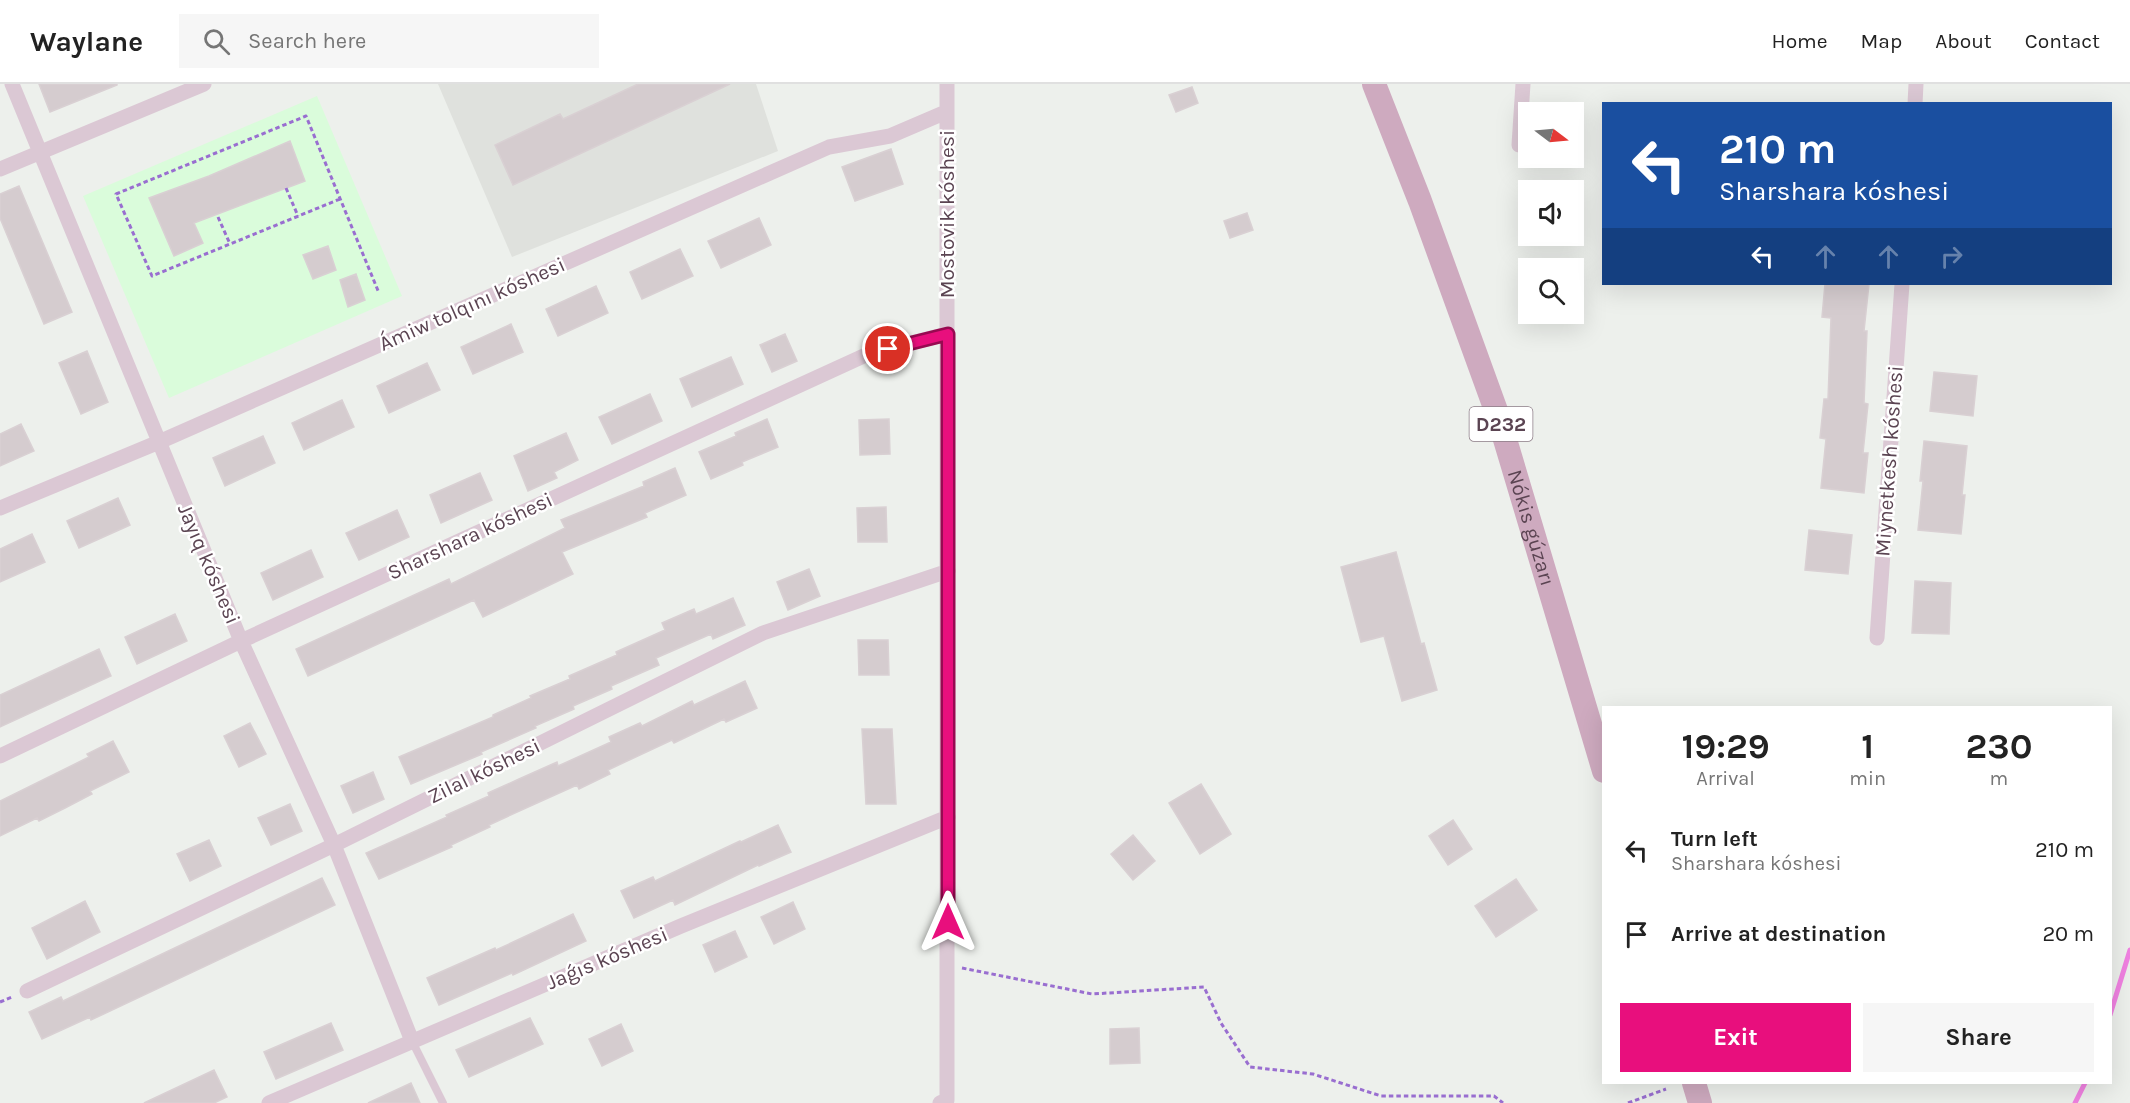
<!DOCTYPE html>
<html lang="en">
<head>
<meta charset="utf-8">
<style>
	:root { --surface:#fff; --page:#f6f6f6; --text:#222; --muted:#767676; --line:#e0e0e0; --accent:#e80f7d }
	body { margin:0; font-family:Karla,sans-serif; background:var(--page); color:var(--text); height:100vh; display:flex; flex-direction:column; font-size:22px; white-space:nowrap }
	* { box-sizing:border-box; margin:0 }
	p { font-size:20px; color:var(--muted) }
	.icon { flex:none; width:33px; height:33px; fill:none; stroke:currentColor; stroke-width:2; stroke-linecap:round; stroke-linejoin:round }
	.map { position:relative; flex:1; overflow:hidden }
	.side { position:absolute; left:1602px; top:622px; width:510px; height:378px; display:flex; flex-direction:column; background:var(--surface); border-radius:0px; box-shadow:0 6px 24px #0002 }
	.side>* { flex:none }
	.top-card { position:absolute; left:1602px; top:18px; width:510px; height:183px; border-radius:0px; box-shadow:0 6px 24px #0002; background:#1a4fa0; color:#fff; overflow:hidden }
	.needle { width:39px; rotate:106deg }
	.controls { position:absolute; left:1518px; top:18px; display:grid; gap:12px }
	.controls a { display:grid; place-items:center; width:66px; height:66px; border-radius:0px; background:var(--surface); box-shadow:0 6px 24px #0002; font-size:30px }
	.pin { position:absolute; display:grid; place-items:center; width:51px; height:51px; color:#fff; margin:-26px; border:3px solid #fff; border-radius:50%; box-shadow:0 2px 6px #0007 }
	.me { position:absolute; width:66px; margin:-33px; rotate:0deg; stroke-linejoin:round; filter:drop-shadow(0 0 4px #0008) }
	.turn { display:flex; align-items:center; gap:21px; height:126px; padding:0 18px; font-size:27px }
	.turn .icon { width:78px; height:78px; stroke-width:2.5 }
	.turn b { display:block; font-size:42px; line-height:51px }
	.lanes { display:flex; align-items:center; height:57px; padding:0 18px; background:#0003; justify-content:center; gap:30px; direction:ltr }
	.lanes .off { opacity:.35 }
	.eta { display:flex; justify-content:space-evenly; align-items:center; height:102px; text-align:center }
	.eta b { font-size:36px; font-weight:700; line-height:42px }
	.button { display:flex; gap:12px; margin-top:auto; padding:12px 18px }
	.button a { flex:1; height:69px; border-radius:0px; background:var(--accent); color:#fff; font-size:24px; font-weight:700; line-height:69px; text-align:center }
	.button a+a { background:var(--page); color:var(--text) }
	ul { padding:0; list-style:none }
	li { display:flex; align-items:center; gap:18px; height:84px; padding:0 18px }
	li div { flex:1 }
	li b { display:block; font-size:22px }
	li em { font-style:normal }
	header { display:flex; align-items:center; gap:36px; box-sizing:border-box; height:84px; padding:0 30px; background:var(--surface); border-bottom:2px solid var(--line) }
	header strong { font-size:28px }
	nav { display:flex; gap:33px; margin-inline-start:auto; font-size:21px }
	.search { width:420px; height:54px; background:var(--page); display:flex; align-items:center; gap:15px; box-sizing:border-box; padding:0 21px; border-radius:0px; color:var(--muted); font-size:22px }
	.map>svg:first-child { display:block }
	.education { fill:#dfe1dd }
	.medical { fill:#dafcdb }
	.lines { fill:none; stroke-linecap:round; stroke-linejoin:round }
	.stream { stroke:#f082e1; stroke-width:5 }
	.building { fill:#d5cccf; stroke:#d9d0d3; stroke-width:1.5 }
	.path { stroke:#996ed0; stroke-width:3; stroke-dasharray:4.5 3; stroke-linecap:butt }
	.service { stroke:#dbc8d4; stroke-width:8 }
	.minor { stroke:#dbc8d4; stroke-width:15 }
	.primary { stroke:#ceaabf; stroke-width:24 }
	.route-casing { stroke:#970a51; stroke-width:15 }
	.route { stroke:#e80f7d; stroke-width:10 }
	.labels { text-anchor:middle; stroke-width:5; stroke-linejoin:round; paint-order:stroke }
	.shield { fill:#fff; stroke:#8c7c86; stroke-width:1.5 }
	.shield-label { font-size:20px; font-weight:bold; fill:#5b4452 }
	.street-label { font-size:21px; fill:#5b4452; stroke:#fff }
</style>
</head>
<body>
<header>
<strong>Waylane</strong>
<div class="search"><svg class="icon" aria-label="search" viewBox="0 0 24 24"><circle cx="10" cy="10" r="6"/><path d="M15 15l6 6"/></svg>Search here</div>
<nav><a>Home</a><a>Map</a><a>About</a><a>Contact</a></nav>
</header>
<div class="map">
<svg width="2130" height="1019" viewBox="0 0 2130 1019">
	<rect width="100%" height="100%" fill="#edf0ec"/>
	<path class="education" d="M 438,0 L 756,0 L 778,67 L 512,173 Z"/>
	<path class="medical" d="M 317,12 L 402,212 L 169,314 L 83,112 Z"/>
	<g class="lines">
		<path class="stream" d="M 2110,931 L 2130,866
			M 2075,1019 L 2085,999"/>
	</g>
	<path class="building" d="M 39,0 L 117,0 L 117,1 L 50,28 Z
		M 638,0 L 730,0 L 513,101 L 495,61 L 560,30 L 563,35 Z
		M 1192,3 L 1198,19 L 1176,28 L 1169,11 Z
		M 290,57 L 305,97 L 194,139 L 203,159 L 174,172 L 149,114 L 209,92 Z
		M 891,65 L 903,100 L 855,117 L 842,83 Z
		M 19,102 L 72,228 L 44,240 L 0,134 L 0,110 Z
		M 1247,129 L 1253,146 L 1230,154 L 1224,137 Z
		M 759,134 L 771,161 L 721,184 L 708,157 Z
		M 328,162 L 336,186 L 313,195 L 303,171 Z
		M 680,165 L 693,192 L 642,215 L 630,188 Z
		M 356,190 L 365,216 L 348,223 L 340,196 Z
		M 1825,200 L 1869,200 L 1864,247 L 1867,247 L 1864,319 L 1868,320 L 1863,369 L 1868,369 L 1864,409 L 1821,404 L 1826,355 L 1820,354 L 1824,315 L 1828,315 L 1831,234 L 1822,233 Z
		M 596,202 L 608,229 L 558,252 L 546,225 Z
		M 511,240 L 523,268 L 473,290 L 461,263 Z
		M 785,250 L 797,277 L 772,288 L 760,261 Z
		M 87,267 L 108,318 L 81,330 L 59,279 Z
		M 731,273 L 743,300 L 692,323 L 680,295 Z
		M 427,279 L 440,306 L 389,329 L 377,302 Z
		M 1934,288 L 1977,292 L 1973,332 L 1930,327 Z
		M 650,310 L 662,337 L 612,360 L 599,333 Z
		M 342,316 L 354,343 L 304,366 L 292,339 Z
		M 767,335 L 778,363 L 742,378 L 743,381 L 711,395 L 699,368 L 736,352 L 735,349 Z
		M 889,335 L 890,370 L 860,371 L 859,336 Z
		M 21,340 L 34,367 L 0,382 L 0,350 Z
		M 566,349 L 578,376 L 554,388 L 557,394 L 528,407 L 514,372 Z
		M 263,352 L 275,379 L 225,402 L 213,374 Z
		M 1924,357 L 1967,362 L 1962,411 L 1965,411 L 1961,450 L 1918,446 L 1923,397 L 1920,397 Z
		M 675,384 L 686,411 L 645,429 L 647,433 L 562,468 L 573,490 L 483,533 L 474,516 L 308,592 L 296,565 L 449,495 L 451,500 L 565,444 L 561,436 L 644,402 L 643,398 Z
		M 480,389 L 492,416 L 441,439 L 430,411 Z
		M 118,414 L 130,441 L 79,464 L 67,437 Z
		M 886,423 L 887,458 L 858,458 L 857,424 Z
		M 397,426 L 409,453 L 359,476 L 346,449 Z
		M 1809,446 L 1852,451 L 1848,490 L 1805,486 Z
		M 32,450 L 45,478 L 0,498 L 0,465 Z
		M 311,466 L 323,493 L 273,516 L 261,489 Z
		M 1396,468 L 1421,560 L 1424,559 L 1437,606 L 1402,617 L 1384,552 L 1361,558 L 1341,483 Z
		M 809,485 L 820,512 L 788,526 L 777,498 Z
		M 1915,497 L 1951,499 L 1949,550 L 1912,549 Z
		M 733,514 L 745,541 L 713,555 L 711,550 L 656,574 L 659,581 L 611,602 L 612,605 L 573,622 L 574,625 L 535,642 L 536,644 L 481,668 L 482,670 L 411,700 L 399,673 L 493,633 L 493,631 L 531,614 L 530,612 L 570,595 L 569,592 L 617,571 L 616,568 L 665,546 L 662,539 L 694,525 L 696,530 Z
		M 175,530 L 187,557 L 137,580 L 125,553 Z
		M 858,556 L 888,556 L 889,591 L 859,591 Z
		M 99,565 L 111,592 L 0,643 L 0,611 Z
		M 745,597 L 757,624 L 726,638 L 724,635 L 674,659 L 672,656 L 608,686 L 610,690 L 579,705 L 577,701 L 537,719 L 489,741 L 490,743 L 451,761 L 452,763 L 379,795 L 366,769 L 447,733 L 446,731 L 489,712 L 488,709 L 519,695 L 557,678 L 558,682 L 611,658 L 609,653 L 640,639 L 642,642 L 692,617 L 694,621 Z
		M 250,639 L 266,670 L 239,683 L 224,652 Z
		M 862,645 L 892,645 L 896,720 L 866,720 Z
		M 113,657 L 129,688 L 90,707 L 92,710 L 65,724 L 39,737 L 37,734 L 0,752 L 0,717 L 89,673 L 87,670 Z
		M 373,688 L 384,715 L 353,729 L 341,702 Z
		M 1201,700 L 1231,750 L 1200,770 L 1169,719 Z
		M 290,720 L 302,747 L 271,761 L 258,734 Z
		M 1453,736 L 1472,765 L 1448,781 L 1429,752 Z
		M 778,741 L 791,768 L 759,782 L 758,781 L 675,821 L 673,816 L 634,834 L 621,807 L 653,793 L 655,797 L 740,757 L 741,758 Z
		M 1133,751 L 1155,777 L 1133,796 L 1111,770 Z
		M 209,756 L 221,782 L 190,797 L 177,770 Z
		M 322,794 L 335,821 L 91,936 L 90,933 L 42,955 L 29,928 L 61,913 L 63,917 Z
		M 1516,795 L 1537,826 L 1496,853 L 1475,822 Z
		M 85,817 L 100,848 L 47,875 L 32,844 Z
		M 793,818 L 805,845 L 774,860 L 761,833 Z
		M 573,830 L 586,857 L 513,891 L 512,889 L 439,921 L 427,894 L 495,864 L 496,866 Z
		M 735,847 L 747,873 L 715,888 L 703,861 Z
		M 530,934 L 543,960 L 469,993 L 456,966 Z
		M 331,939 L 343,966 L 276,995 L 264,968 Z
		M 621,940 L 633,967 L 602,982 L 589,955 Z
		M 1139,944 L 1140,979 L 1110,980 L 1110,945 Z
		M 214,986 L 227,1013 L 214,1019 L 144,1019 Z
		M 411,999 L 420,1019 L 368,1019 Z"/>
	<g class="lines">
		<path class="path" d="M 286,104 L 298,132
			M 340,115 L 152,192 L 116,110 L 306,32 L 379,209
			M 218,133 L 230,160
			M 962,884 L 1092,910 L 1204,903 L 1221,939 L 1250,983 L 1313,990 L 1381,1012 L 1494,1012 L 1503,1019
			M 0,918 L 12,913
			M 1628,1019 L 1666,1005"/>
		<path class="service" d="M 412,957 L 443,1019"/>
		<path class="minor" d="M 12,0 L 241,557 L 334,761 L 412,957
			M 1915,20 L 1916,0
			M 1519,61 L 1523,0
			M 0,85 L 204,0
			M 0,424 L 159,358 L 829,63 L 890,52 L 946,28
			M 1877,554 L 1902,200
			M 0,672 L 241,557 L 868,270 L 947,250
			M 27,907 L 334,761 L 763,549 L 948,487
			M 269,1019 L 681,842 L 948,733
			M 940,1019 L 947,1016 L 947,0"/>
		<g class="primary">
			<path id="s1" d="M 1374,0 L 1420,117 L 1498,332 L 1604,687"/>
			<path d="M 1694,999 L 1700,1019"/>
		</g>
	</g>
	<g class="lines">
		<defs>
			<path id="route" d="M 888,265 L 948,250 L 948,838"/>
		</defs>
		<use href="#route" class="route-casing"/>
		<use href="#route" class="route"/>
	</g>
	<g class="labels">
		<rect class="shield" x="1469.5" y="323" width="63" height="34" rx="4.5"/>
		<g class="shield-label">
			<text x="1501" y="347">D232</text>
		</g>
		<g class="street-label">
			<text transform="translate(947 130) rotate(-90)" y="7">Mostovik kóshesi</text>
			<text transform="translate(472 220) rotate(-24)" y="7">Ámiw tolqını kóshesi</text>
			<text transform="translate(1889 377) rotate(-86)" y="7">Miynetkesh kóshesi</text>
			<text dy="7" stroke="none"><textPath href="#s1" startOffset="471">Nókis gúzarı</textPath></text>
			<text transform="translate(470 452) rotate(-25)" y="7">Sharshara kóshesi</text>
			<text transform="translate(209 480) rotate(67)" y="7">Jayıq kóshesi</text>
			<text transform="translate(484 687) rotate(-26)" y="7">Zilal kóshesi</text>
			<text transform="translate(607 874) rotate(-23)" y="7">Jaǵıs kóshesi</text>
		</g>
	</g>
</svg>
<div class="controls">
<a><svg class="needle" viewBox="-14 -14 28 28"><path d="M0-13l5 13h-10z" fill="#e53935"/><path d="M0 13l5-13h-10z" fill="#767676"/></svg></a>
<a><svg class="icon" aria-label="sound" viewBox="0 0 24 24"><path d="M4 9h4l5-4v14l-5-4H4zM17 9q2 3 0 6"/></svg></a>
<a><svg class="icon" aria-label="search" viewBox="0 0 24 24"><circle cx="10" cy="10" r="6"/><path d="M15 15l6 6"/></svg></a>
</div>
<div class="pin" style="left:888px;top:265px;background:#d93025"><svg class="icon" aria-label="arrive" viewBox="0 0 24 24"><path d="M6 21V4h12l-3 4 3 4H6"/></svg></div>
<svg class="me" style="left:948px;top:838px" viewBox="-20 -20 40 40"><path d="M0-17L14 15 0 8-14 15z" fill="#e80f7d" stroke="#fff" stroke-width="4"/></svg>
<div class="top-card">
<div class="turn"><svg class="icon" aria-label="left" viewBox="0 0 24 24"><path d="M17 20v-9H6M10 6l-5 5 5 5"/></svg><div><b>210 m</b>Sharshara kóshesi</div></div>
<div class="lanes"><svg class="icon" aria-label="left" viewBox="0 0 24 24"><path d="M17 20v-9H6M10 6l-5 5 5 5"/></svg><svg class="icon off" aria-label="ahead" viewBox="0 0 24 24"><path d="M12 20V5M6 11l6-6 6 6"/></svg><svg class="icon off" aria-label="ahead" viewBox="0 0 24 24"><path d="M12 20V5M6 11l6-6 6 6"/></svg><svg class="icon off" aria-label="right" viewBox="0 0 24 24"><path d="M7 20v-9h11M14 6l5 5-5 5"/></svg></div>
</div>
<section class="side">
<div class="eta">
<div><b>19:29</b><p>Arrival</p></div>
<div><b>1</b><p>min</p></div>
<div><b>230</b><p>m</p></div>
</div>
<ul>
<li><svg class="icon" aria-label="left" viewBox="0 0 24 24"><path d="M17 20v-9H6M10 6l-5 5 5 5"/></svg><div><b>Turn left</b><p>Sharshara kóshesi</p></div><em>210 m</em></li>
<li><svg class="icon" aria-label="arrive" viewBox="0 0 24 24"><path d="M6 21V4h12l-3 4 3 4H6"/></svg><div><b>Arrive at destination</b></div><em>20 m</em></li>
</ul>
<div class="button"><a>Exit</a><a>Share</a></div>
</section>
</div>
</body>
</html>
